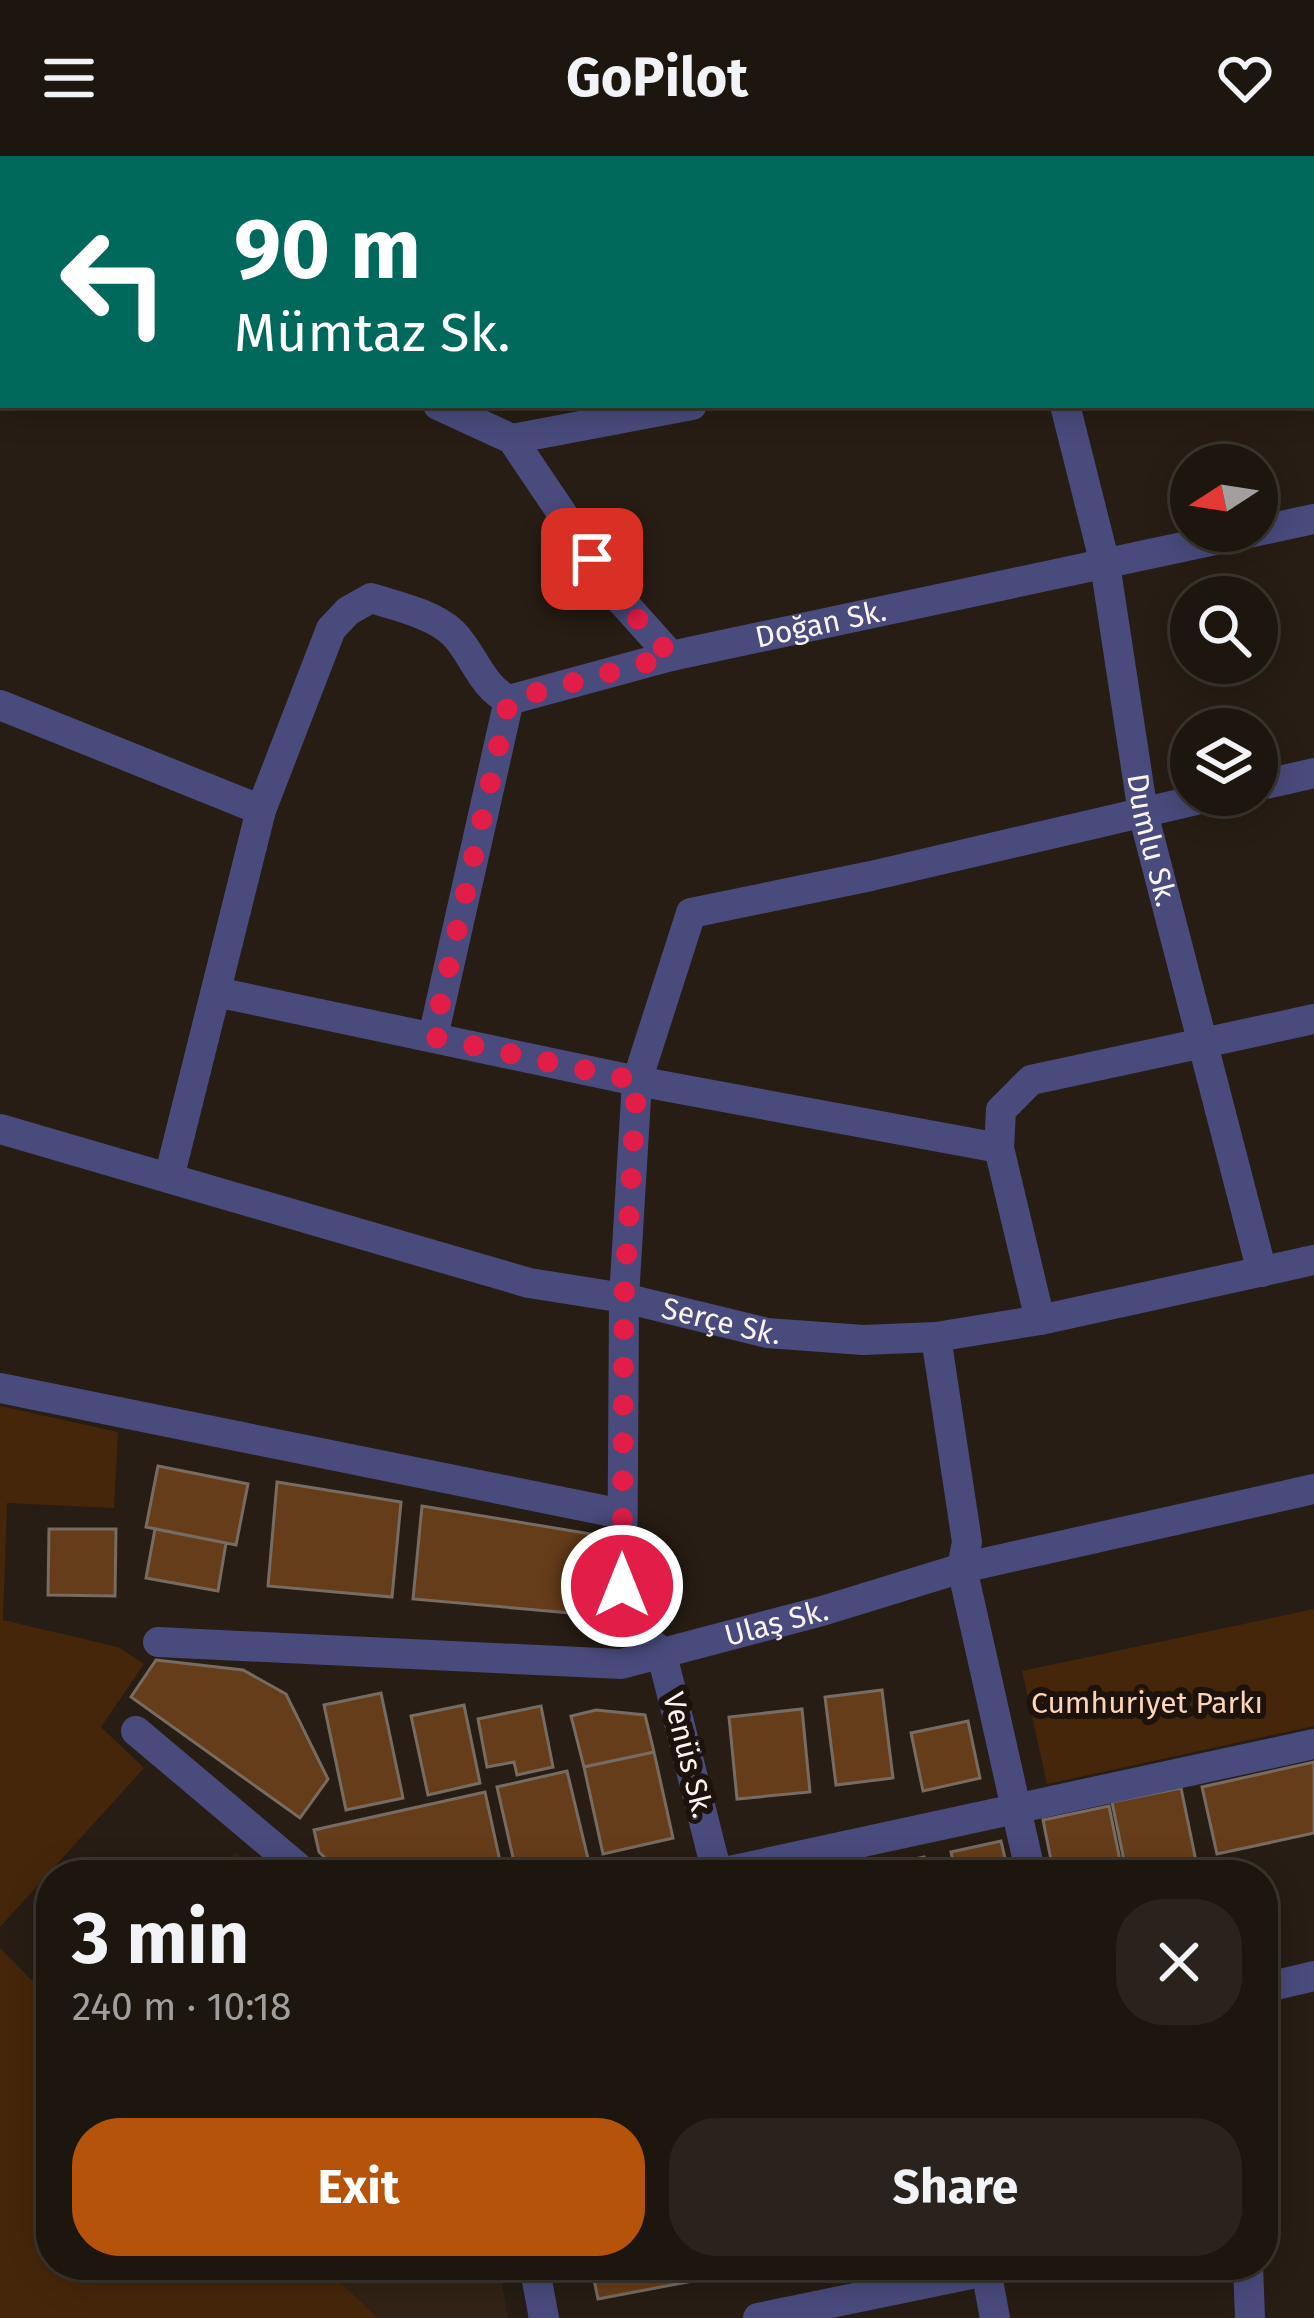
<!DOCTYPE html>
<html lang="en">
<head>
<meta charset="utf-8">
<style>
	:root { --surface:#1d160f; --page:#2a231d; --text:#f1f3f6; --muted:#a09f9e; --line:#3b352f; --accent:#b45309 }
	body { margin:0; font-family:"Fira Sans",sans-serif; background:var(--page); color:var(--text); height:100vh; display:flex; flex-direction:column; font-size:45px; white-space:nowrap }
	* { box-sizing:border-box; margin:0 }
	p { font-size:39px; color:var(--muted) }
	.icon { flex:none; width:66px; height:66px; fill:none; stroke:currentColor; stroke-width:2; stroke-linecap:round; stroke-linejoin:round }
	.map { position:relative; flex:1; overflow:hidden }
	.panel { position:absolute; left:36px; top:1704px; width:1242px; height:420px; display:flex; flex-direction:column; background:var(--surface); border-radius:48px; box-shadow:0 6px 30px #0003,0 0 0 3px var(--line) }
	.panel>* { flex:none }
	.hud { position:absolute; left:0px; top:0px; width:1314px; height:252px; box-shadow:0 6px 30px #0003,0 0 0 3px var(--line); background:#00695c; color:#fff; overflow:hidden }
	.needle { width:78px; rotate:258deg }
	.controls { position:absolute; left:1170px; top:288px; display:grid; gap:24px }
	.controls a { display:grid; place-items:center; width:108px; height:108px; border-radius:50%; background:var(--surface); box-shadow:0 6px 30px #0003,0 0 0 3px var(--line); font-size:60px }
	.pin { position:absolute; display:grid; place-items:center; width:102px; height:102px; color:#fff; margin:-51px; border-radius:24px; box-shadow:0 6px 18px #0006 }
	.me { position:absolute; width:132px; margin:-66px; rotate:0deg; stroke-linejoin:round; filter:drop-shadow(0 0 9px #0008) }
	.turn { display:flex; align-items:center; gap:42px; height:252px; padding:0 36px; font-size:54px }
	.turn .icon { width:156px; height:156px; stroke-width:2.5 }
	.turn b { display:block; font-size:84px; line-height:102px }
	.round { display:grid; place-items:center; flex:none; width:126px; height:126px; border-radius:48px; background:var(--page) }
	.summary { display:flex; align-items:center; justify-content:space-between; height:204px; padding:0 36px }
	h1 { font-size:72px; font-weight:700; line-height:90px }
	.button { display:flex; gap:24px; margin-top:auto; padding:24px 36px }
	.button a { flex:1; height:138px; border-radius:48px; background:var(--accent); color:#fff; font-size:48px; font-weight:700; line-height:138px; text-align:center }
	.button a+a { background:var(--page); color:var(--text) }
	header { display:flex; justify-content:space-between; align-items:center; height:156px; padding:0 36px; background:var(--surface); font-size:54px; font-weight:700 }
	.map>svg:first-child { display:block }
	.built { fill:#322316 }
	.green { fill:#45260a }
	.building { fill:#663d1a; stroke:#786b61; stroke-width:3 }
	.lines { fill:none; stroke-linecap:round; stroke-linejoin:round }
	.minor { stroke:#494b7d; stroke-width:30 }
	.route { stroke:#e11d48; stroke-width:21; stroke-dasharray:0 37.8 }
	.labels { text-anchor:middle; stroke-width:12; stroke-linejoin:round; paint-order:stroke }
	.street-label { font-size:30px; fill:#fbf3ee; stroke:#1d130c }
	.park-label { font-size:30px; fill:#fdd4b5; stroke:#1d130c }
</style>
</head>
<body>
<header><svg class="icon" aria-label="menu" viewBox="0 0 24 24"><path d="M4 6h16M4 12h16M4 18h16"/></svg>GoPilot<svg class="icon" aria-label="heart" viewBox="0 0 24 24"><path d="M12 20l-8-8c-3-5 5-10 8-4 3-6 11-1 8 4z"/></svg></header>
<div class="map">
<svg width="1314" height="2162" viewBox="0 0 1314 2162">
	<rect width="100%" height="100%" fill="#271d14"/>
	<path class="built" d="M 236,1696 L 262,1719 L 213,1719 Z
		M 323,2109 L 499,2109 L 508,2162 L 378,2162 Z"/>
	<path class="green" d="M 0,1250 L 118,1276 L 114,1352 L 7,1347 L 3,1464 L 118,1491 L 144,1508 L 101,1571 L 144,1612 L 0,1771 Z
		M 1314,1453 L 1314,1570 L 1047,1628 L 1022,1515 Z
		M 0,1792 L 51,1844 L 51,2109 L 323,2109 L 378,2162 L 0,2162 Z"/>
	<path class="building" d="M 158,1310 L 248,1328 L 236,1389 L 146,1371 Z
		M 277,1326 L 401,1346 L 392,1441 L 268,1430 Z
		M 422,1350 L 597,1379 L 594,1459 L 413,1443 Z
		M 49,1373 L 116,1373 L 115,1440 L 48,1439 Z
		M 155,1373 L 226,1387 L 218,1435 L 146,1422 Z
		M 156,1504 L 243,1514 L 286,1538 L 328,1623 L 300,1662 L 131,1541 Z
		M 882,1534 L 893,1622 L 836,1629 L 825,1541 Z
		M 381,1537 L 403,1642 L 346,1654 L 324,1549 Z
		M 464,1549 L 480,1627 L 428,1639 L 411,1560 Z
		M 541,1550 L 553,1611 L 517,1619 L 514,1606 L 487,1611 L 478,1563 Z
		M 802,1553 L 810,1636 L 737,1643 L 729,1561 Z
		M 596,1554 L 645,1559 L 654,1596 L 584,1611 L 571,1560 Z
		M 968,1565 L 980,1622 L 923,1635 L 911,1577 Z
		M 654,1596 L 673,1682 L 603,1698 L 584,1611 Z
		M 1314,1606 L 1314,1677 L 1217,1698 L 1202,1631 Z
		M 567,1615 L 590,1711 L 555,1719 L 517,1719 L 497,1631 Z
		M 1181,1632 L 1197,1710 L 1153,1719 L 1127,1719 L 1112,1646 Z
		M 485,1636 L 503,1719 L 343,1719 L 319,1696 L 314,1674 Z
		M 1109,1650 L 1123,1719 L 1054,1719 L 1043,1664 Z
		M 1001,1685 L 1009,1719 L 956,1719 L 951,1696 Z
		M 924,1701 L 928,1719 L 874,1719 L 872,1712 Z
		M 591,2109 L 717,2109 L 719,2120 L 598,2143 Z"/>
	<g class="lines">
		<g class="minor">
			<path d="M 346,0 L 346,3"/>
			<path d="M 606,0 L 607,3"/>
			<path d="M 1031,0 L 1031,3"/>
			<path d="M 1285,0 L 1286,3"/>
			<path d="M 788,3 L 800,0"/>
			<path d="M 0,20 L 3,21"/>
			<path d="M 1311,93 L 1314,104"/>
			<path id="s1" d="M 438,249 L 512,283 L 619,442 L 671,500 L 1314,363"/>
			<path id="s2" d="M 1065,249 L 1105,408 L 1143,657 L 1262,1116"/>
			<path d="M 512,283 L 692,249"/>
			<path d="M 0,549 L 261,654"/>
			<path d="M 1257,630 L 1314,617"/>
			<path d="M 216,836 L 637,925 L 999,992"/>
			<path d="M 433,881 L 509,544 L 671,500"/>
			<path id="s3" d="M 0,973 L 529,1127 L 624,1142 L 767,1177 L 863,1184 L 936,1181 L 1040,1164 L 1314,1104"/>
			<path d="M 169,1022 L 261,654 L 331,473 L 348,455 L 371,442 C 397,450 433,458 453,477 C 474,498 481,531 509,544"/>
			<path d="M 1040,1164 L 999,992 L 1001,954 L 1031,924 L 1314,863"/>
			<path d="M 936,1181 L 967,1386 L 962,1412 L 1031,1719"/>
			<path d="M 0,1232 L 622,1358"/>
			<path id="s4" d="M 158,1486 L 621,1508 L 822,1455 L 962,1412 L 1314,1333"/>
			<path d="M 136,1575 L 307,1719"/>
			<path d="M 717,1717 L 661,1495 L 622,1466 L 624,1142 L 637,925 L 691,757 L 871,720 L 1218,639"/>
			<path d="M 711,1719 L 1314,1588"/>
			<path d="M 1263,1832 L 1314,1820"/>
			<path d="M 534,2109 L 544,2162"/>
			<path d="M 985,2109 L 995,2162"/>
			<path d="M 1248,2109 L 1250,2162"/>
			<path d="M 758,2162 L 986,2115"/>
		</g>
	</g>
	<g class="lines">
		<path class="route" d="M 592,403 L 619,442 L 671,500 L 509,544 L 433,881 L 637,925 L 624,1142 L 622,1430"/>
	</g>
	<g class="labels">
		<g class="street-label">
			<text dy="10" stroke="none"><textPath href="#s1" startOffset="504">Doğan Sk.</textPath></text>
			<text dy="10" stroke="none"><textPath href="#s2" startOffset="444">Dumlu Sk.</textPath></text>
			<text dy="10" stroke="none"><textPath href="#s3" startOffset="747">Serçe Sk.</textPath></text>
			<text dy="10" stroke="none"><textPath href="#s4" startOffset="624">Ulaş Sk.</textPath></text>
			<text transform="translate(688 1599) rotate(76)" y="10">Venüs Sk.</text>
		</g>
		<g class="park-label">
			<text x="1147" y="1557">Cumhuriyet Parkı</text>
		</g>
	</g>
</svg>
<div class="controls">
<a><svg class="needle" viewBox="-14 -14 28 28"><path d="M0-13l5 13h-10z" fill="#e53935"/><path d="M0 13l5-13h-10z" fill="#a09f9e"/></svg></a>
<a><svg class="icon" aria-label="search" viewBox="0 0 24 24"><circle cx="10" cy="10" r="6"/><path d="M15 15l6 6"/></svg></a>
<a><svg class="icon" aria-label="layers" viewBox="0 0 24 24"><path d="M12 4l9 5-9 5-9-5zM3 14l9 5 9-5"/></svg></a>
</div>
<div class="pin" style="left:592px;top:403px;background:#d93025"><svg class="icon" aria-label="arrive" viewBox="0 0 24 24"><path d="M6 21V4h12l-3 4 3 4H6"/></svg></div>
<svg class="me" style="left:622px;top:1430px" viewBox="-20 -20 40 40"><circle r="17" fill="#e11d48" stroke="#fff" stroke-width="3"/><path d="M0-11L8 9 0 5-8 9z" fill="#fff"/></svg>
<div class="hud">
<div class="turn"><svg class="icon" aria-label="left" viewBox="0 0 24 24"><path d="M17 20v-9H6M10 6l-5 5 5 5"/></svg><div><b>90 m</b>Mümtaz Sk.</div></div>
</div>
<section class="panel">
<div class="summary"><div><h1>3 min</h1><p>240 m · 10:18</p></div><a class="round"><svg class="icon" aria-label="close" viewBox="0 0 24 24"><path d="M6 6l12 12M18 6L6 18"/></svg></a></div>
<div class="button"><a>Exit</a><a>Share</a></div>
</section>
</div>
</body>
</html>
